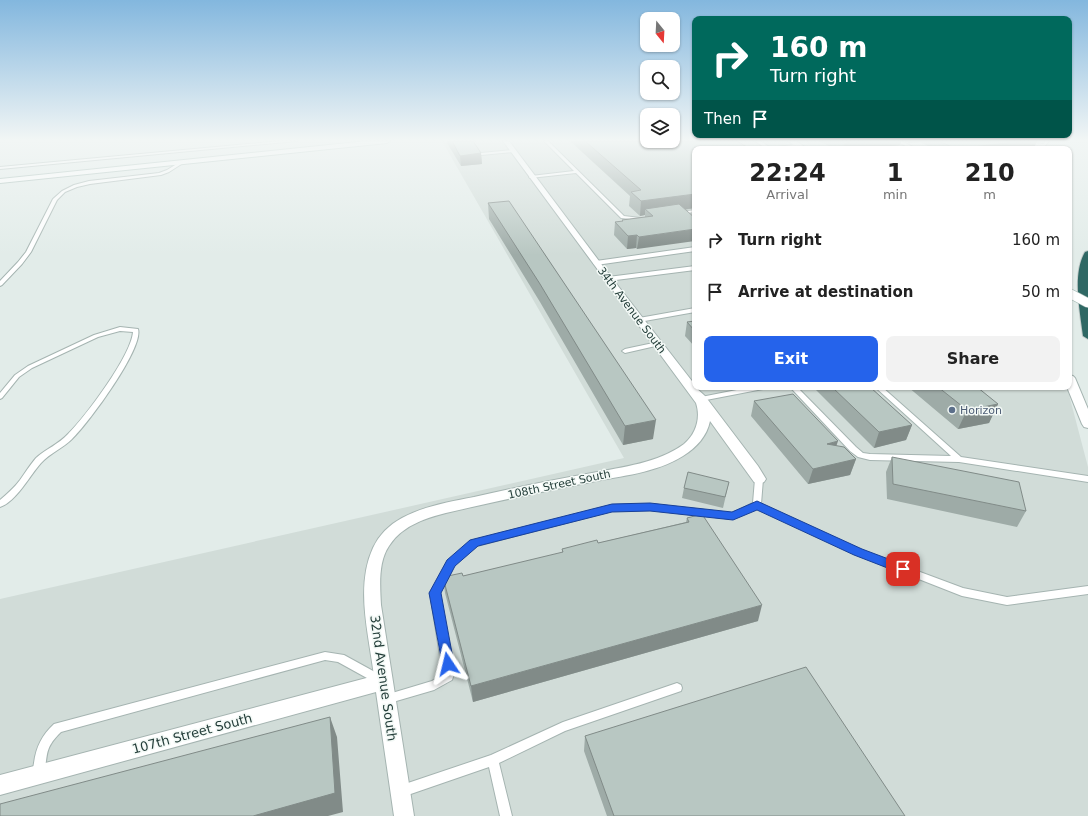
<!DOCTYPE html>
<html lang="en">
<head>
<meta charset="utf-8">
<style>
	:root { --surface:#fff; --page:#f2f2f2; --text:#222; --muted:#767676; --accent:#2563eb }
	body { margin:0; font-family:"DejaVu Sans",sans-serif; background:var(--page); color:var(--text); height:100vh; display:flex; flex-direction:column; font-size:15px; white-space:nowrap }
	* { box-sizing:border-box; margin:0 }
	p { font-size:13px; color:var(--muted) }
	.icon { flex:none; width:22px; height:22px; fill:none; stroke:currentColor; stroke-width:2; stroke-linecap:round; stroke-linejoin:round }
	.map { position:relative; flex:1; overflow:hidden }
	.panel { position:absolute; left:692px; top:146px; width:380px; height:244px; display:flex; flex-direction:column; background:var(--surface); border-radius:8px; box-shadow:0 1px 3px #0004 }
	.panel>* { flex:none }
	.guide { position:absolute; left:692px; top:16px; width:380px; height:122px; border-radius:8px; box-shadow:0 1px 3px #0004; background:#00695c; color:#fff; overflow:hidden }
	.needle { width:26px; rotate:162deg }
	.fabs { position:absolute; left:640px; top:12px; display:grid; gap:8px }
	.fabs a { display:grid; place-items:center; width:40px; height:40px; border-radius:8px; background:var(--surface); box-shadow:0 1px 3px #0004; font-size:20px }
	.pin { position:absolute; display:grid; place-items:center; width:34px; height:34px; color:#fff; margin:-17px; border-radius:8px; box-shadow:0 2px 6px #0006 }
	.me { position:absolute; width:44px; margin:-22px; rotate:350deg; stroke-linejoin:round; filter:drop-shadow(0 0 3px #0008) }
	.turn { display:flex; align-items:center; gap:14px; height:84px; padding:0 12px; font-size:18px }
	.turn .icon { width:52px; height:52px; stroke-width:2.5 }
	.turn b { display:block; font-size:28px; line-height:34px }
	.then { display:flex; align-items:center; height:38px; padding:0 12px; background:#0003; gap:8px; font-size:15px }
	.eta { display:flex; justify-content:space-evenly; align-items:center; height:68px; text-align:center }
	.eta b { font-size:24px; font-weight:800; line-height:28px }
	.action { display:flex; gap:8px; margin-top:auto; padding:8px 12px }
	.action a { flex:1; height:46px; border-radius:8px; background:var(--accent); color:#fff; font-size:16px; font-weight:800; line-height:46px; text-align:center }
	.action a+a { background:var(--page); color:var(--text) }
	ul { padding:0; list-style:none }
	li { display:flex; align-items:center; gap:12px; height:52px; padding:0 12px }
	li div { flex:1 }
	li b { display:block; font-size:15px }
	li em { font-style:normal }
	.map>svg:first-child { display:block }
	.built { fill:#d1dcd8 }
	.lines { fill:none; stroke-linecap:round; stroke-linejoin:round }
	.lane-casing { stroke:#a5b4b1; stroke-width:2 }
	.street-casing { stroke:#a5b4b1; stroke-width:2 }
	.secondary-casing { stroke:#a1b8b2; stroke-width:2 }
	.highway-casing { stroke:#c1c9c8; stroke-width:2 }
	.lane { fill:#fff; fill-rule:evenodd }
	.street { fill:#fff; fill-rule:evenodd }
	.secondary { fill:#fff; fill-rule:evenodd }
	.highway { fill:#2f6864; fill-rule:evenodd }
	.secondary-bridge-casing { stroke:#a1b8b2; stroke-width:10; stroke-linecap:butt }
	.secondary-bridge { stroke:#fff; stroke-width:9 }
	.wall { fill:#9eaba7 }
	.shaded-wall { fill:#818b88 }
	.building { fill:#b8c7c2; stroke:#818b88 }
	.route { fill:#2563eb; stroke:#184099 }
	.service-dot { fill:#5c6f8a; stroke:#f3f9f6; stroke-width:1.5 }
	.labels { text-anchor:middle; stroke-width:3; stroke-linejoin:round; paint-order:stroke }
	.street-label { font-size:11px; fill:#233d39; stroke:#f3f9f6 }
	.service-label { font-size:11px; fill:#4e5e75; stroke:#f3f9f6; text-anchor:start }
	.near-street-label { font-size:13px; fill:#233d39; stroke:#f3f9f6 }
</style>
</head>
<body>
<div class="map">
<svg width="1088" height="816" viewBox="0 0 1088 816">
	<rect width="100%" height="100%" fill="#e2ece9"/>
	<path class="built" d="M 442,141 L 782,141 L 796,149 L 695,149 L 695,387 L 1067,387 L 1088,467 L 1088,816 L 0,816 L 0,599 L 624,458 Z
		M 803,141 L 888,141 L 905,149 L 817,149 Z"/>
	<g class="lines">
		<defs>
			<path id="lane" d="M 281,141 L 297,141 L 0,169 L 0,167 Z
				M 544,141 L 548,141 L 624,216 L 640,218 L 642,218 L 642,220 L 621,218 L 576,173 L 530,178 L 529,177 L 531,176 L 574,171 Z
				M 755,141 L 760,141 L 771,148 L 798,144 L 800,145 L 778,149 L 767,149 Z
				M 896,141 L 901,141 L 917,149 L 912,149 Z
				M 1020,141 C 1028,141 1036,144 1044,144 L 1045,141 L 1049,141 L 1045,146 L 1035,146 Z
				M 513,150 L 514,150 L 514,152 L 481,155 L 479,154 L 481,153 Z
				M 180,162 L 183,163 L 169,172 L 161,175 L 90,184 L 77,187 L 65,192 L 57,200 L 31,252 L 22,264 L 2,285 L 0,286 L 0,281 L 18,262 L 26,252 L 53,199 L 62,191 L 74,185 L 89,181 L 159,173 L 167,170 Z
				M 695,210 L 695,212 L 680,214 L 678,213 L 680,212 Z
				M 695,247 L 695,251 L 596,265 L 593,263 L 596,261 Z
				M 695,266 L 695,270 L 608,281 L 605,279 L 608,277 Z
				M 695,308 L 695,312 L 639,322 L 636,320 L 639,318 Z
				M 120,327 L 138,329 C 144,348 88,424 72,439 C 63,448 50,453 41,463 C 30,475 16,502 0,507 L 0,500 C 7,494 14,488 20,480 C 25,473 30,465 36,458 C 46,449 59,444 68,434 C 86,416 131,356 133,332 L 120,331 L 98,337 L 32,368 L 19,377 L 2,398 L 0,399 L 0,393 L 15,375 L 28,366 L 94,335 Z
				M 658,342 L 660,343 L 661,344 L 660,345 L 625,353 L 622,351 L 625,349 Z
				M 752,387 L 766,387 L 763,389 L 701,401 L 698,399 L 701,397 Z
				M 790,387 L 797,387 L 856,447 L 863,453 L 870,454 L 951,456 L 875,387 L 882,387 L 961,457 L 1088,476 L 1088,482 L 959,462 L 870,460 L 858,457 L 850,451 Z
				M 759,476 L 762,477 L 763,479 L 761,504 L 861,550 L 963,588 L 1007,597 L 1088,586 L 1088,594 L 1007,605 L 962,596 L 855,554 L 757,508 L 733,519 L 650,510 L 612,511 L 477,546 L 454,565 L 440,593 L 452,664 L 453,677 L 452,680 L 434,690 L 386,704 L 382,702 L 381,699 L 382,696 L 432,681 L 443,675 L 430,593 L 448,561 L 471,541 L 612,505 L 650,504 L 732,513 L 753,503 L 755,479 L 756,477 Z
				M 325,652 L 344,655 L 384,677 L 385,680 L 384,683 L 380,685 L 376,683 L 338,662 L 325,660 L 61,732 C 41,751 50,758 42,778 L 38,780 L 34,778 C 32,773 33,768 34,763 C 36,747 42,735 54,724 Z
				M 677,683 L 681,685 L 682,688 L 681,691 L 565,731 L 499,763 L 512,816 L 500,816 L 489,767 L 402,797 L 398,795 L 396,791 L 398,787 L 402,785 L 491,755 L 563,722 Z"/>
			<path id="street" d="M 503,141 L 509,141 L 611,277 L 695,385 L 695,387 L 705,396 L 758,466 L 766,479 L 764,482 L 759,484 L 754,482 L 710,421 C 707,436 696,448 683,456 C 656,473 621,476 591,482 C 551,490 511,498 472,507 C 443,514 406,519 389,546 C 378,562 380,586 381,605 L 414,816 L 394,816 L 376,692 L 0,795 L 0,775 L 374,676 C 369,635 355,587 373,548 C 379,535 389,525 402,518 C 424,506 449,502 474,497 C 513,488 553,480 592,473 C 623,467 658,463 684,444 C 696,434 701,418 696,403 Z
				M 1069,375 L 1073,376 L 1075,378 L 1088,409 L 1088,428 L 1084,427 L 1082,424 L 1067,387 L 1069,387 Z"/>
			<path id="secondary" d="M 367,141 L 390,141 L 387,143 L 0,183 L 0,179 Z
				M 788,141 L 796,141 L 808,149 L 800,149 Z"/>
			<path id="highway" d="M 1088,251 L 1088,339 L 1083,336 C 1080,311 1072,274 1085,252 Z"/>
		</defs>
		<use href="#lane" class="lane-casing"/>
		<use href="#street" class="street-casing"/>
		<use href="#secondary" class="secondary-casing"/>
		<use href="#highway" class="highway-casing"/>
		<use href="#lane" class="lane"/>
		<use href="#street" class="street"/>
		<use href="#secondary" class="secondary"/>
		<use href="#highway" class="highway"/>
		<defs>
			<path id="secondary-bridge" d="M 1069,293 L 1088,303"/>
		</defs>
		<use href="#secondary-bridge" class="secondary-bridge-casing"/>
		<use href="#secondary-bridge" class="secondary-bridge"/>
	</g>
	<path class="wall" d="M 447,141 L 473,141 L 481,153 L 482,164 L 461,166 L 447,143 Z
		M 570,141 L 737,141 L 695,149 L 695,208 L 685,210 L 637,249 L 636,248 L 627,249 L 614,235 L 615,222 L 622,222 L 622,220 L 645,217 L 645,215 L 640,216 L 629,206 L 630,196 Z
		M 818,141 L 901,141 L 900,145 L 865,149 L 836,149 Z
		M 904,141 L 1037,141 L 1034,148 L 1026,149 L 934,149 L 920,142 L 909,143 Z
		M 488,203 L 653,439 L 623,445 L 540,302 L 489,219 Z
		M 695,321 L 695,347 L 685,336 L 687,322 Z
		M 813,387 L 870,387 L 912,425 L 906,440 L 874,448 Z
		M 908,387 L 977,387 L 998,404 L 989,423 L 958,429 Z
		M 754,401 L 837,446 L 856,459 L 850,475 L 808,484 L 751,416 Z
		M 892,457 L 1026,511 L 1017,527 L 887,499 L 886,472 Z
		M 729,482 L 723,508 L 682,498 L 684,488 Z
		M 687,518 L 758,621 L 473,702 L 445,593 L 443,577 L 463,576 L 562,553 L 562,549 L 598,543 L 686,522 Z
		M 585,736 L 905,816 L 607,816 L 584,751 Z"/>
	<path class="shaded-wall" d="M 860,141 L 901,141 L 900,145 L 865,149 L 843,149 L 845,143 Z
		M 910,141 L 920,141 L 920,142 L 909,143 Z
		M 1022,141 L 1037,141 L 1034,148 L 1026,149 L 956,149 Z
		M 481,153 L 482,164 L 461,166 L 460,156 Z
		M 695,194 L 695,208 L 652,214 L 645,209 L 645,215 L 640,216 L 641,201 Z
		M 695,229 L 695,241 L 637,249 L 639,237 Z
		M 637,235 L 636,248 L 627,249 L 628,236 Z
		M 998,404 L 989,423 L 958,429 L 967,410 Z
		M 656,420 L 653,439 L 623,445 L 625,426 Z
		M 912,425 L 906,440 L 874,448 L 879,432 Z
		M 838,441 L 833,456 L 827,444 Z
		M 856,459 L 850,475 L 808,484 L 813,469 Z
		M 762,605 L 758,621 L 473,702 L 471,686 Z
		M 330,717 L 337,737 L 343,812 L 328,816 L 253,816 Z"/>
	<path class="building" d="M 452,141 L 473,141 L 481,153 L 460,156 Z
		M 585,141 L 737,141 L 750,149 L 695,149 L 695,194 L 641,201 L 631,192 L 641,190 Z
		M 840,141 L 860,141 L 845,143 Z
		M 939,141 L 1003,142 L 1022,141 L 956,149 Z
		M 509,201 L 656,420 L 625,426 L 540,284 L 488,203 Z
		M 679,204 L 695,218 L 695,229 L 639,237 L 637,235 L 628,236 L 615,222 L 623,221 L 622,220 L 653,216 L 645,209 Z
		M 695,321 L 695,331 L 687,322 Z
		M 832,387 L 870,387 L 912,425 L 879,432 Z
		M 938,387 L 977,387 L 998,404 L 967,410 Z
		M 793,394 L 838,441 L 827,444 L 844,447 L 856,459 L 813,469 L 754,401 Z
		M 892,457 L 1019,482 L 1026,511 L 893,484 Z
		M 688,472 L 729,482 L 725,497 L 684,488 Z
		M 702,514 L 762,605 L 471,686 L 443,577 L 462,573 L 463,576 L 563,552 L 562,549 L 597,540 L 598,543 L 689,522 L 687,518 Z
		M 806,667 L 905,816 L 614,816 L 585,736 Z
		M 330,717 L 335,793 L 253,816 L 0,816 L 0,804 Z"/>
	<linearGradient id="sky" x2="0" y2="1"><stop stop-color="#83b7de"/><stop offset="0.55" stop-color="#f2f6f5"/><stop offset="1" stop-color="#f2f6f5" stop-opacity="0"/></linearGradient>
	<rect width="1088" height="255" fill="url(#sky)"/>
	<path class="route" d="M 757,501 L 862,549 L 907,566 L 909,569 L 907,572 L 903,574 L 854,555 L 757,510 L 733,520 L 650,511 L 612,512 L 478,546 L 455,566 L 441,593 L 454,664 L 452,668 L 448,670 L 443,668 L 429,593 L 447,560 L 470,540 L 612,504 L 650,503 L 732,512 Z"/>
	<circle class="service-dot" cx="952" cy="410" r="4"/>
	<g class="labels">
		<g class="street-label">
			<text transform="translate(632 310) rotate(53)" y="4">34th Avenue South</text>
			<text transform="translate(559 484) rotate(-12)" y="4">108th Street South</text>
		</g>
		<g class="service-label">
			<text x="960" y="414">Horizon</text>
		</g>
		<g class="near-street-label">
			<text transform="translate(384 678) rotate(82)" y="5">32nd Avenue South</text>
			<text transform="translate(192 733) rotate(-15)" y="5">107th Street South</text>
		</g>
	</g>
</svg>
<div class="fabs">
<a><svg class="needle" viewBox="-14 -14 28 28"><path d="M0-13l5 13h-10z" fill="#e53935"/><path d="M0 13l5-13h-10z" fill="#767676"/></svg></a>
<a><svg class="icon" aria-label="search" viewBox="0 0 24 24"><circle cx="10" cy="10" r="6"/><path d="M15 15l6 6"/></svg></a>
<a><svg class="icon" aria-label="layers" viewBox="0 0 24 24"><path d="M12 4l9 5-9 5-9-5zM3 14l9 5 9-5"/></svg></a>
</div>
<div class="pin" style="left:903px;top:569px;background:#d93025"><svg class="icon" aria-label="arrive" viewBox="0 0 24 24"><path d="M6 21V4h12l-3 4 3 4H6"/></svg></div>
<svg class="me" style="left:448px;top:664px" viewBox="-20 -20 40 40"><path d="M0-17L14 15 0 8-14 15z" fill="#2563eb" stroke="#fff" stroke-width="4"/></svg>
<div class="guide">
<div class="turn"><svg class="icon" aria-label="right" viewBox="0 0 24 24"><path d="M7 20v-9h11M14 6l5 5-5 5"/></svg><div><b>160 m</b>Turn right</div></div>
<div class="then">Then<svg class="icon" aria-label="arrive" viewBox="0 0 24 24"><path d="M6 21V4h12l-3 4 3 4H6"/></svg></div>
</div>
<section class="panel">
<div class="eta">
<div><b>22:24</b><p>Arrival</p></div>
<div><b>1</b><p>min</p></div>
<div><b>210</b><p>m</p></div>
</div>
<ul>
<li><svg class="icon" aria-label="right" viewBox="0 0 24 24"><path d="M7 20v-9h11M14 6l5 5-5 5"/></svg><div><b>Turn right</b></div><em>160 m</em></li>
<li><svg class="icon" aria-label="arrive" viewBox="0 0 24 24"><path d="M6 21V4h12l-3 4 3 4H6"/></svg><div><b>Arrive at destination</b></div><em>50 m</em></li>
</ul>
<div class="action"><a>Exit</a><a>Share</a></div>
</section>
</div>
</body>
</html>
